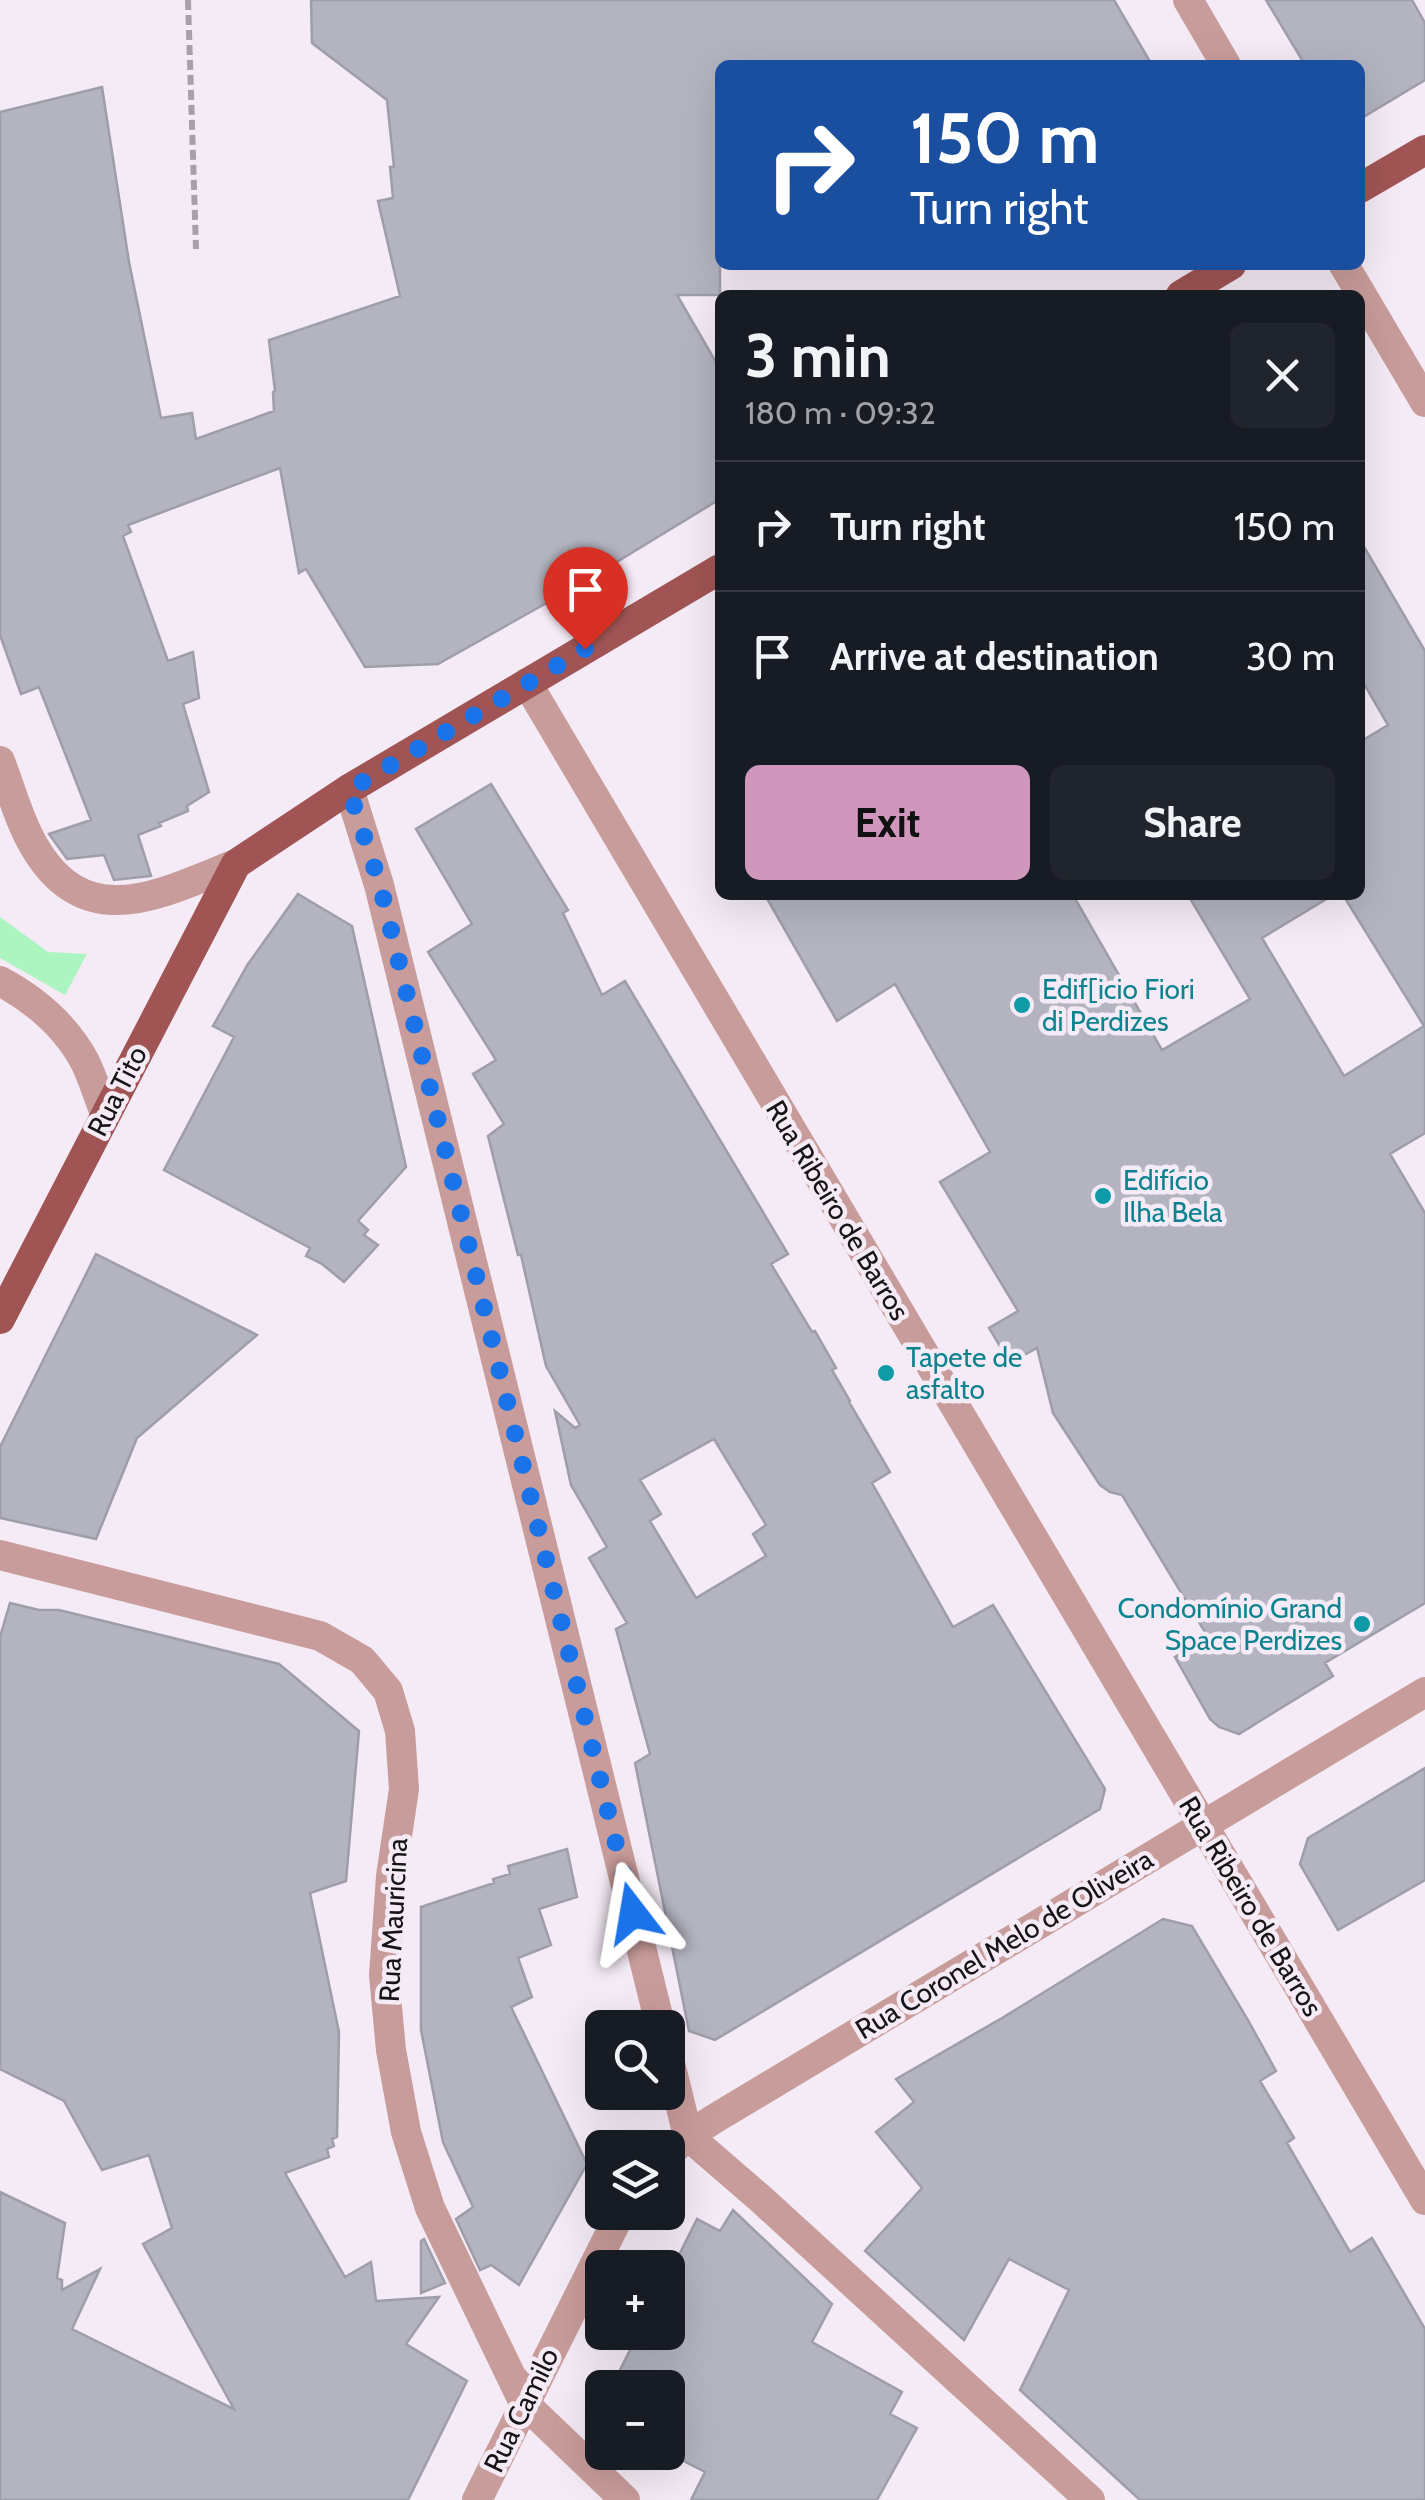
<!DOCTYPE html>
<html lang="en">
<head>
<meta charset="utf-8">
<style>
	:root { --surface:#171b24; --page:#20242c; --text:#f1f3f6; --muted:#9ea1a6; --line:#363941; --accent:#cf97bc }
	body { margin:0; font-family:Cabin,sans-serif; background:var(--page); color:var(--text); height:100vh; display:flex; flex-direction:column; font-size:38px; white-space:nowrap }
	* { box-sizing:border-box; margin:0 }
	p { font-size:32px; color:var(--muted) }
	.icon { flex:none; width:55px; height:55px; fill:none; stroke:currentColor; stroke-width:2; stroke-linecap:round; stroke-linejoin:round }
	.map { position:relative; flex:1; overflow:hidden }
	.side { position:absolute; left:715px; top:290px; width:650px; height:610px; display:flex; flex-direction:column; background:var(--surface); border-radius:15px; box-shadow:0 10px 40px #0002 }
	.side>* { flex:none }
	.hud { position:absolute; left:715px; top:60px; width:650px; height:210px; border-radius:15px; box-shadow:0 10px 40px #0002; background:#1a4fa0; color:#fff; overflow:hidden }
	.controls { position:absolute; left:585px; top:2010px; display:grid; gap:20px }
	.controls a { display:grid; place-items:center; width:100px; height:100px; border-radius:15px; background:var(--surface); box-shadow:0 10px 40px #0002; font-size:50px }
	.pin { position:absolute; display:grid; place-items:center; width:85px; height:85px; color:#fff; margin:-102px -42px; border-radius:50% 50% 50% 0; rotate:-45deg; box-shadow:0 0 10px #0007 }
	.pin .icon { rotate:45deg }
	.me { position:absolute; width:110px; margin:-55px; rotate:346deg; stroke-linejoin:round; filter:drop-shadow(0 0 8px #0008) }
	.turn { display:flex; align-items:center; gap:35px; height:210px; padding:0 30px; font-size:45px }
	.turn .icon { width:130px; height:130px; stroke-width:2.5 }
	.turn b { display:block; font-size:70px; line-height:85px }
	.round { display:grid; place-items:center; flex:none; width:105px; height:105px; border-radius:15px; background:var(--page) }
	.head { display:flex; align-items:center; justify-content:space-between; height:170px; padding:0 30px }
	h1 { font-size:60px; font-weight:700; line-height:75px }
	.primary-button { display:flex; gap:20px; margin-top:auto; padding:20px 30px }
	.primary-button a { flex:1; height:115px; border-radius:15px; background:var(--accent); color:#111; font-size:40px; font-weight:700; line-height:115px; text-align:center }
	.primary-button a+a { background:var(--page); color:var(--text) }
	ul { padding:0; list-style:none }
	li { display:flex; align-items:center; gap:30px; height:130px; padding:0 30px; border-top:2px solid var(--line) }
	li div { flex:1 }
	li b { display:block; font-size:38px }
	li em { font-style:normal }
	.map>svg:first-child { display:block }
	.green { fill:#acf4c0 }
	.building { fill:#b4b4c0; stroke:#9e9eaa; stroke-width:2.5; fill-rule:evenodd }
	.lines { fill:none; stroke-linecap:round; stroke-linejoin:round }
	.path { stroke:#a8a0a8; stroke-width:6; stroke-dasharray:10 5; stroke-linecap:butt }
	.minor { stroke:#c89c9a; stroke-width:30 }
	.major { stroke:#a05554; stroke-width:30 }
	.route { stroke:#1a73e8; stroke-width:18; stroke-dasharray:0 32.4 }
	.culture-dot { fill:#0f9aa8; stroke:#f5ebf6; stroke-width:4 }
	.labels { text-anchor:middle; stroke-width:9; stroke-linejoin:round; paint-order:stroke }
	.culture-label { font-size:28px; fill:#0d838f; stroke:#f5ebf6; text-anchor:start }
	.street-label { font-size:28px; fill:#171417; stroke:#f5ebf6 }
</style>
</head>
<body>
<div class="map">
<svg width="1425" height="2500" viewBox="0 0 1425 2500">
	<rect width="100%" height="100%" fill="#f5ebf6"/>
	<path class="green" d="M 0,917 L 48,952 L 87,954 L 65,995 L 0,958 Z"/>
	<path class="building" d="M 311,0 L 1114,0 L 1152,65 L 720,65 L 720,295 L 677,295 L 720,369 L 720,499 L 584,582 L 438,664 L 365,667 L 306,569 L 299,573 L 280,468 L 128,525 L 131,532 L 123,536 L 168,661 L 193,652 L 199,698 L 183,704 L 209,792 L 187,806 L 188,811 L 159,823 L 161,826 L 138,835 L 151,876 L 114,880 L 104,855 L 67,859 L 49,834 L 91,820 L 39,687 L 21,694 L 0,635 L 0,112 L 102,87 L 129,262 L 161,418 L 192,413 L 196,439 L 274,411 L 273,392 L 275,391 L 269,340 L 400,296 L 378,201 L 393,198 L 390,167 L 394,167 L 387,100 L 312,43 Z
		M 1266,0 L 1412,0 L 1425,23 L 1425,80 L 1360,119 L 1360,65 L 1305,65 Z
		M 1360,540 L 1425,651 L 1425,1133 L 1390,1154 L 1425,1213 L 1425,1603 L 1325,1663 L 1333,1676 L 1239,1734 L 1219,1727 L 1210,1719 L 1175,1657 L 1208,1637 L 1122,1495 L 1110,1492 L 1100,1485 L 1053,1413 L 1037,1348 L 1010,1363 L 989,1328 L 1018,1311 L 940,1182 L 990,1152 L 895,984 L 837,1021 L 765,895 L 1073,895 L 1162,1050 L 1250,999 L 1188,895 L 1333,895 L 1262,938 L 1344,1076 L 1424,1026 L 1343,895 L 1360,895 L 1360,742 L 1388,725 L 1360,677 Z
		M 491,784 L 568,910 L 563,913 L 602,995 L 625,981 L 788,1254 L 771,1264 L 812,1332 L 815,1331 L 836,1368 L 832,1370 L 850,1401 L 849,1402 L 890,1472 L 872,1483 L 953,1627 L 993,1605 L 1105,1789 L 1100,1809 L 715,2040 L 689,2031 L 635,1763 L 650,1754 L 616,1629 L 627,1623 L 589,1558 L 607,1547 L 571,1485 L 555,1411 L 575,1428 L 580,1425 L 546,1366 L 521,1255 L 518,1255 L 488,1136 L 504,1124 L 473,1074 L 496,1060 L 428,952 L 472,924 L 416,829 ZM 714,1439 L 766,1525 L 753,1534 L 766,1556 L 696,1598 L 650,1521 L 661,1514 L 640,1480 Z
		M 298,894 L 352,926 L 406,1167 L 358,1221 L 368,1230 L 364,1235 L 378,1245 L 344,1282 L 322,1264 L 306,1256 L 310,1248 L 164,1170 L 234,1037 L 213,1026 L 248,964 Z
		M 96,1254 L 257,1335 L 137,1438 L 96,1539 L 0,1518 L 0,1447 Z
		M 10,1603 L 39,1610 L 59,1610 L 279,1664 L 359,1731 L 346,1881 L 310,1893 L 339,2032 L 337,2137 L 332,2139 L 334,2146 L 327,2149 L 329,2157 L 285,2173 L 345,2277 L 371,2262 L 376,2301 L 439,2297 L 406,2344 L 467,2381 L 408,2500 L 0,2500 L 0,2192 L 65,2223 L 57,2278 L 62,2280 L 62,2290 L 100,2269 L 72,2329 L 234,2409 L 143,2244 L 172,2228 L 149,2155 L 102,2170 L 64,2101 L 0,2069 L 0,1637 Z
		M 1425,1768 L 1425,1880 L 1338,1930 L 1300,1864 L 1308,1838 Z
		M 567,1849 L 577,1897 L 539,1909 L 551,1945 L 518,1958 L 532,1997 L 511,2007 L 587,2164 L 519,2285 L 491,2265 L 480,2270 L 456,2219 L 473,2207 L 443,2142 L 421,2030 L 421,1907 L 494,1883 L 493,1879 L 510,1874 L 508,1866 Z
		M 1163,1919 L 1192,1926 L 1248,2020 L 1276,2071 L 1260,2081 L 1294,2138 L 1287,2143 L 1350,2252 L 1372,2238 L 1425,2329 L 1425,2500 L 1140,2500 L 1020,2390 L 1069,2290 L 1009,2259 L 964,2340 L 865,2251 L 922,2188 L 876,2132 L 914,2102 L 896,2079 L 1002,2018 Z
		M 733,2210 L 832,2304 L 812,2342 L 902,2392 L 890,2414 L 917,2428 L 877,2500 L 691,2500 L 705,2472 L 668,2453 L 668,2388 L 611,2388 L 639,2332 L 668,2332 L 668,2277 L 697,2219 L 720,2231 Z
		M 424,2239 L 445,2283 L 421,2293 L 421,2241 Z"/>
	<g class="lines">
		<path class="path" d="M 188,0 L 196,249"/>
		<path class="minor" d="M 1188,0 L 1226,65
			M 1344,265 L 1425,402
			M 527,683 L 1425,2200
			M 0,761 C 11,789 19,821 34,846 C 86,936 162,893 236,864
			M 349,789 L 379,885 L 661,2028
			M 0,981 C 35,1000 66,1026 85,1062 C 93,1078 98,1096 105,1113
			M 0,1555 L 320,1636 L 362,1660 L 388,1691 L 400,1731 L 404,1789 L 391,1876 L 384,1975 L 391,2050 L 406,2132 L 430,2208 L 524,2403 L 625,2500
			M 668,2055 L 688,2136 L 762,2200 L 1090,2500
			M 668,2154 L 688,2136 L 714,2119 L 1425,1692
			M 477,2500 L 621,2212"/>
		<path class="major" d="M 1360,188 L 1425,150
			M 1181,295 L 1231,265
			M 0,1319 L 236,864 L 349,789 L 720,569"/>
	</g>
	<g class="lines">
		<path class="route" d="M 585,649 L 349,790 L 380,885 L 633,1913"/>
	</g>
	<g class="culture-dot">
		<circle cx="1022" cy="1005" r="10"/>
		<circle cx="1103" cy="1196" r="10"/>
		<circle cx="886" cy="1373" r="10"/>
		<circle cx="1362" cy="1624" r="10"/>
	</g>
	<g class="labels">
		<g class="culture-label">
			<text x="1042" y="999">Edif[icio Fiori<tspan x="1042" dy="32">di Perdizes</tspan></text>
			<text x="1123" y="1190">Edifício<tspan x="1123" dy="32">Ilha Bela</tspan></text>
			<text x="906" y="1367">Tapete de<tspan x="906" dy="32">asfalto</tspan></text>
			<text x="1342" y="1618" text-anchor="end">Condomínio Grand<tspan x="1342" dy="32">Space Perdizes</tspan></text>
		</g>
		<g class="street-label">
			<text transform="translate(117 1091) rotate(-63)" y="10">Rua Tito</text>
			<text transform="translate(838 1210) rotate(59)" y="10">Rua Ribeiro de Barros</text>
			<text transform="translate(1251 1906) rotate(59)" y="10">Rua Ribeiro de Barros</text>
			<text transform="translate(393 1920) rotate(-87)" y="10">Rua Mauricina</text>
			<text transform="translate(1004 1944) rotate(-31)" y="10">Rua Coronel Melo de Oliveira</text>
			<text transform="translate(521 2410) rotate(-64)" y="10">Rua Camilo</text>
		</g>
	</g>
</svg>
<div class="controls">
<a><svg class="icon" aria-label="search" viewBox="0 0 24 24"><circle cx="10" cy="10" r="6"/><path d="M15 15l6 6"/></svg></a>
<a><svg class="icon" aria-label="layers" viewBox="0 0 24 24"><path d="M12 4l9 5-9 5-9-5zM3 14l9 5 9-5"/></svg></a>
<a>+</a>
<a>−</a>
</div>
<div class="pin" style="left:585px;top:649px;background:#d93025"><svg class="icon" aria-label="arrive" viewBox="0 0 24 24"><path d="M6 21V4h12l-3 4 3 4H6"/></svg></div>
<svg class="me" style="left:633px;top:1913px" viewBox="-20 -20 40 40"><path d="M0-17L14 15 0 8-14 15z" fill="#1a73e8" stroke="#fff" stroke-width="4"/></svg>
<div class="hud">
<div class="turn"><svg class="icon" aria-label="right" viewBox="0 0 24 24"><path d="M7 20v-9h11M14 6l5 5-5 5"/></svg><div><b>150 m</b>Turn right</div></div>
</div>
<section class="side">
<div class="head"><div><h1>3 min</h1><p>180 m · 09:32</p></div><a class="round"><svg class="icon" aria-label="close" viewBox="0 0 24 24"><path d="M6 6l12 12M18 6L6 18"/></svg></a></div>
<ul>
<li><svg class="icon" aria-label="right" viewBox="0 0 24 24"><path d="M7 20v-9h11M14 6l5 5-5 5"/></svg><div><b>Turn right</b></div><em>150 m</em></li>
<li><svg class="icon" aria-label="arrive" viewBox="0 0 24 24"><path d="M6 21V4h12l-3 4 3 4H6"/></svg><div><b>Arrive at destination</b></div><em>30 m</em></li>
</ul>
<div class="primary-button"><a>Exit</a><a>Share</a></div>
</section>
</div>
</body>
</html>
